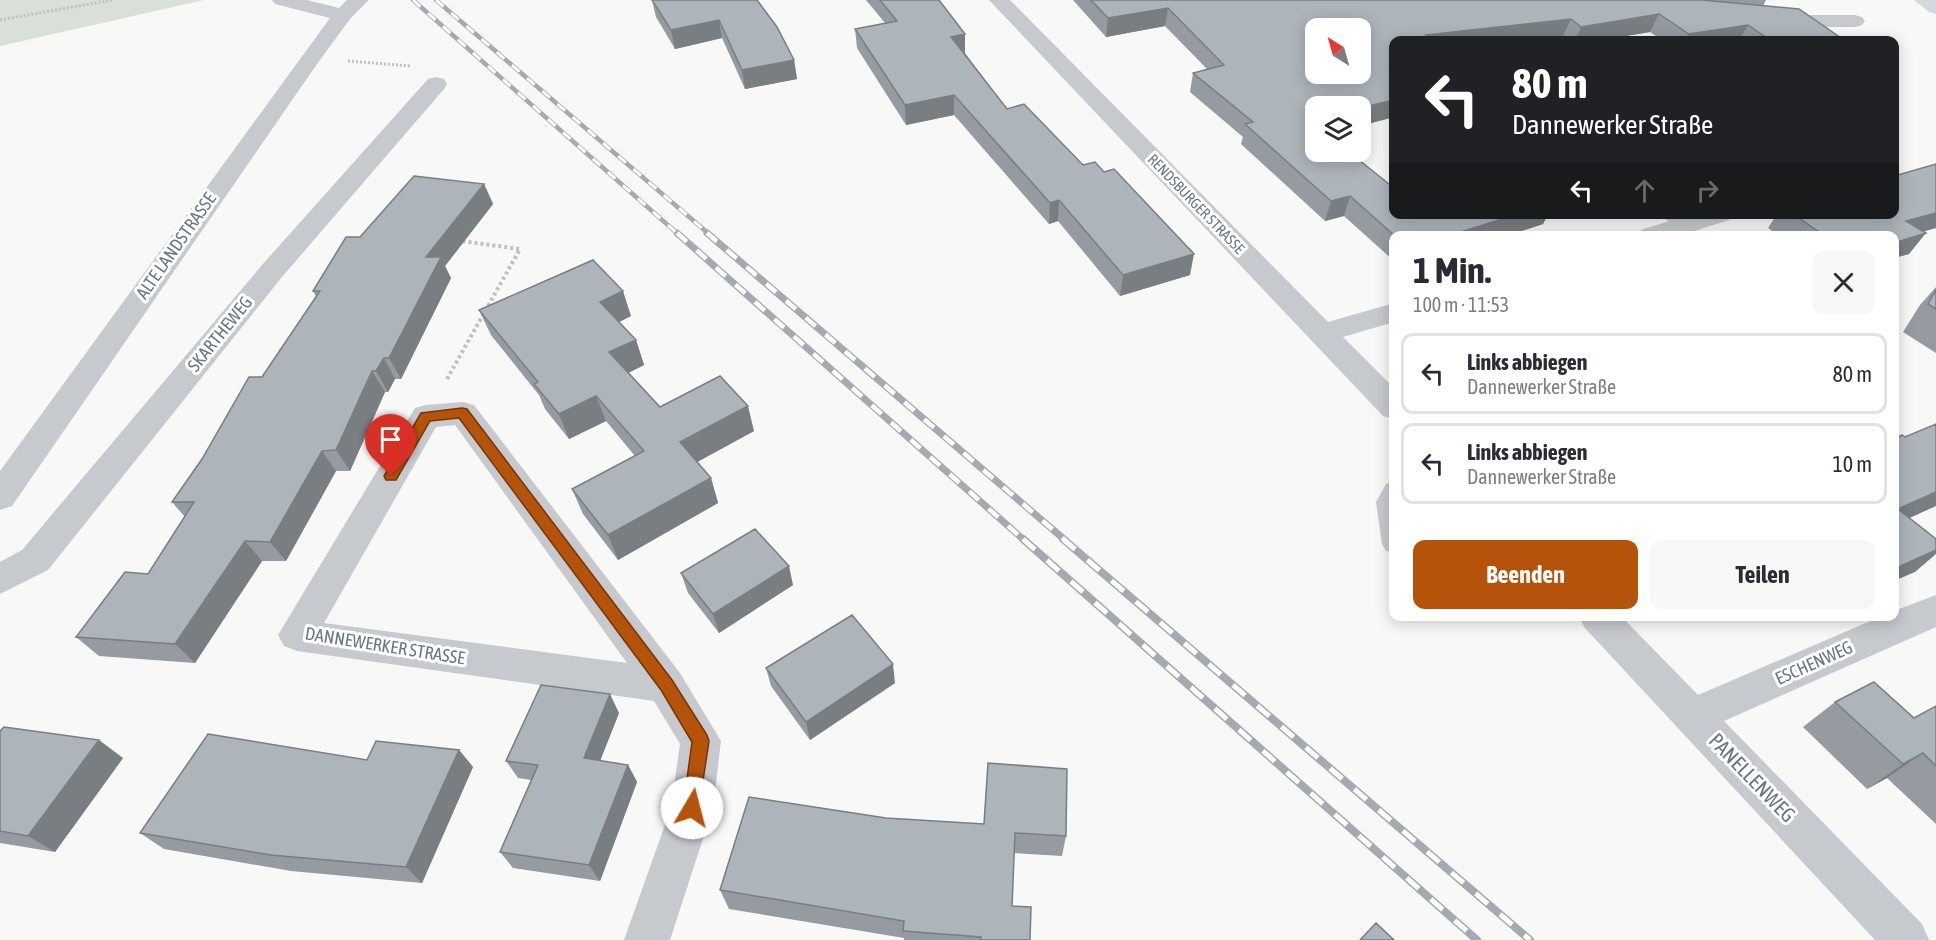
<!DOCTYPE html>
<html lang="de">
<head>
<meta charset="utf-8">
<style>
	:root { --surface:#fff; --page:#f7f7f7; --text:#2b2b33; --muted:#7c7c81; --line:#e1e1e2; --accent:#b45309 }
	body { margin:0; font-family:"Asap Condensed",sans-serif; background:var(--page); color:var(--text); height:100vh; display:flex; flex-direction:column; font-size:22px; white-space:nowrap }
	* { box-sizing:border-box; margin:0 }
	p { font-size:20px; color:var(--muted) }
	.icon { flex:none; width:33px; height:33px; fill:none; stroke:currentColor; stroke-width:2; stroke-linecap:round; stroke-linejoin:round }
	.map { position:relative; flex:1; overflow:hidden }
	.details { position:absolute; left:1389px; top:231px; width:510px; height:390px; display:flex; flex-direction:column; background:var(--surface); border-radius:12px; box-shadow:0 3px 15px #0003 }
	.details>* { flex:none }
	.hud { position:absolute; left:1389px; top:36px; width:510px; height:183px; border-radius:12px; box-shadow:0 3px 15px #0003; background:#202124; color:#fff; overflow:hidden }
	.needle { width:39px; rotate:323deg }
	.controls { position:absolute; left:1305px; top:18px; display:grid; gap:12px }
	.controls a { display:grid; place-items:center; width:66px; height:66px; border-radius:12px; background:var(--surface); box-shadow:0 3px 15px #0003; font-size:30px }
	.pin { position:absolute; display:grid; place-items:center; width:51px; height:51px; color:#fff; margin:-62px -26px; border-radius:50% 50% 50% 0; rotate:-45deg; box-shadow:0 0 6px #0007 }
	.pin .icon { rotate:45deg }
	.me { position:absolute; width:66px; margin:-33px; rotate:8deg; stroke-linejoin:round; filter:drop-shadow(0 0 4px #0008) }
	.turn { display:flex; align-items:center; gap:21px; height:126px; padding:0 24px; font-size:27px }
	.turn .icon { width:78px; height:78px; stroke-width:2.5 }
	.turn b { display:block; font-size:42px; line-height:51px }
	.lanes { display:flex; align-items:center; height:57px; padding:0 24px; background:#0003; justify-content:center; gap:30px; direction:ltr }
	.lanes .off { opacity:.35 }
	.round { display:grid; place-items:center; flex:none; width:63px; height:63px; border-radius:12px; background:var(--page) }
	.summary { display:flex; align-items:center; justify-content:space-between; height:102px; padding:0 24px }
	h1 { font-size:36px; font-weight:700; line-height:45px }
	.primary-button { display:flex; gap:12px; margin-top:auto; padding:12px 24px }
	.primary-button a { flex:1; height:69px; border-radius:12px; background:var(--accent); color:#fff; font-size:24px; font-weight:700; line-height:69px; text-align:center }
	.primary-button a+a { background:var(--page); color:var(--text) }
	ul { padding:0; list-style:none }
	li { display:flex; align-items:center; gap:18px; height:81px; margin:0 12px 9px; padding:0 12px; border:3px solid var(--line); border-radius:12px }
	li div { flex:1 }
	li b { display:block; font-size:22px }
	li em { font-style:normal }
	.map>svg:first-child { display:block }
	.green { fill:#d9e0d7 }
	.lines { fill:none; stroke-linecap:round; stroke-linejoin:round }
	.path-far1 { stroke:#bec0c2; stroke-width:3; stroke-dasharray:2 2; stroke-linecap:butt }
	.path { stroke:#bec0c2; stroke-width:4; stroke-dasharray:3 3; stroke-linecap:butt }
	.lane { fill:#c6c9cd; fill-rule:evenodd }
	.street { fill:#c6c9cd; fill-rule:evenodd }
	.primary { fill:#d5d9dd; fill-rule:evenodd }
	.rail-far2-casing { stroke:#a5aab0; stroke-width:4.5 }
	.rail-far1-casing { stroke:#a5aab0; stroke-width:7 }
	.rail-casing { stroke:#a5aab0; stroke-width:8 }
	.rail-far2 { stroke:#fff; stroke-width:3; stroke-dasharray:10; stroke-linecap:butt }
	.rail-far1 { stroke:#fff; stroke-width:4.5; stroke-dasharray:13; stroke-linecap:butt }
	.rail { stroke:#fff; stroke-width:5; stroke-dasharray:16; stroke-linecap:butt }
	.wall { fill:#959ba0 }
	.shaded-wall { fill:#797e82 }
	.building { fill:#adb4ba; stroke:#797e82; stroke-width:1.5; fill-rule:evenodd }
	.route { fill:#b45309; stroke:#753606; stroke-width:1.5 }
	.labels { text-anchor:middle; stroke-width:6; stroke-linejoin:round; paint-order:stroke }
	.far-street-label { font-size:15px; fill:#687686; stroke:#fff }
	.street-label { font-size:18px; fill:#687686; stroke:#fff }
	.near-street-label { font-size:21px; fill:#687686; stroke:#fff }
</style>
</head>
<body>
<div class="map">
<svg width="1936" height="940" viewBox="0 0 1936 940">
	<rect width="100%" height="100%" fill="#f8f8f6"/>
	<path class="green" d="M 0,0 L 204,0 L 0,46 Z"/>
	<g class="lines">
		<path class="path-far1" d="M 0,20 L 112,0
			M 348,61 L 410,66"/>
		<path class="path" d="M 447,379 L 520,249 L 461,241"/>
		<path class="lane" d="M 1659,214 L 1681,214 L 1693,225 L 1690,229 L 1678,229 Z
			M 1394,481 L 1394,553 L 1386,551 L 1382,544 L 1376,502 L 1386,484 Z"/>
		<path class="street" d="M 272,0 L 307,0 L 339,8 L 347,0 L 369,0 L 350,19 L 317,64 L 12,506 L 0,510 L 0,471 L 330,18 L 275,4 Z
			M 989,0 L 1010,0 L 1328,322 L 1394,303 L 1394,322 L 1343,337 L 1394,388 L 1394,419 L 1383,416 Z
			M 1772,12 L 1804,15 L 1855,15 L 1862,17 L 1865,21 L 1862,25 L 1855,27 L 1804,27 L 1765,22 L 1762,18 L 1765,14 Z
			M 436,77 L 444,79 L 447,84 L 444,89 L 282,277 L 48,570 L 0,594 L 0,562 L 22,550 L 262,265 L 428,79 Z
			M 1691,214 L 1733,214 L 1729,220 L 1679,236 L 1637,236 L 1641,230 Z
			M 463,402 L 474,405 L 680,673 L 721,741 L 713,808 L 670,940 L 624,940 L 671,808 L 680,744 L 654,701 L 297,651 L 284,646 L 278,635 L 415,408 L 426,405 ZM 455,425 L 627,663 L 324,623 L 436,427 Z
			M 1936,595 L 1936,627 L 1724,721 L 1922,924 L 1929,940 L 1875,940 L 1584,627 L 1579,616 L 1621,616 L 1698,695 L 1882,616 L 1894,616 L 1894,611 Z"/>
		<path class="primary" d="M 1914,0 L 1936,0 L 1936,14 L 1929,12 Z"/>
		<defs>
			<path id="rail-far2" d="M 413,0 L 678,234
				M 436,0 L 709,234"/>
			<path id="rail-far1" d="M 677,233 L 1024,540
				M 707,233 L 1065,540"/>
			<path id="rail" d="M 1023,539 L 1477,940
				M 1063,539 L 1530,940"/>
		</defs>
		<use href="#rail-far2" class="rail-far2-casing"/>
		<use href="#rail-far1" class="rail-far1-casing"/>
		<use href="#rail" class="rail-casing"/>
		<use href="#rail-far2" class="rail-far2"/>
		<use href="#rail-far1" class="rail-far1"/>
		<use href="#rail" class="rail"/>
	</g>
	<path class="wall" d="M 652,0 L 757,0 L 794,60 L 797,79 L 745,89 L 722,38 L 675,49 L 656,17 Z
		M 866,0 L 939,0 L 965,34 L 965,53 L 1007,109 L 1190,275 L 1120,296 L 1058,221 L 1049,224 L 954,115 L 906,125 L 857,48 L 855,29 L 885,23 Z
		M 1073,0 L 1766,0 L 1763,6 L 1844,40 L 1662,40 L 1650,32 L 1601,40 L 1566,40 L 1562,38 L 1538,40 L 1394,40 L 1394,117 L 1360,126 L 1360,106 L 1316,152 L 1394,214 L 1548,214 L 1543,224 L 1506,236 L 1394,236 L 1394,261 L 1344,216 L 1325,221 L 1241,144 L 1243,137 L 1190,92 L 1193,73 L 1207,69 L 1165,26 L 1106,37 Z
		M 484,184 L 493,204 L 445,266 L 451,278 L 401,379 L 395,379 L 388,392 L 385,392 L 350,471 L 336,471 L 286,561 L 262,561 L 195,663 L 99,656 L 76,637 L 148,574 L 185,517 L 172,502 L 262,377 L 316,296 L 313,291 L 360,237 Z
		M 1777,214 L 1894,214 L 1924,232 L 1909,254 L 1894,258 L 1894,236 L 1779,236 L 1768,228 Z
		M 1936,287 L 1936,353 L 1903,332 L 1920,305 Z
		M 479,310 L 631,316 L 619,322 L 636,340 L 644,365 L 628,373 L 660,407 L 754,431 L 697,462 L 711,478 L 718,503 L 618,560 L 583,514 L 572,489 L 635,456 L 606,421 L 569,439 L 545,409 L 539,395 L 491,335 Z
		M 681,573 L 793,585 L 719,633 L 688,593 Z
		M 766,668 L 895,683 L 810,740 L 771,686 Z
		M 1835,702 L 1914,718 L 1936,706 L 1936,824 L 1887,778 L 1867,789 L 1803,727 Z
		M 619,713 L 600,761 L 628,765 L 637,782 L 600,881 L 513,868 L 500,852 L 531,780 L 518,778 L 506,761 Z
		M 0,731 L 123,758 L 55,852 L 0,843 Z
		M 459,750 L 473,767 L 422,883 L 291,871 L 164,849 L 140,833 L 367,760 Z
		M 886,818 L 1066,836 L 1062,856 L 1014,853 L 1012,906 L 1030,940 L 904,940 L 904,938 L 729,909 L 720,890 Z"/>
	<path class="shaded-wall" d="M 1168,8 L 1165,26 L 1106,37 L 1108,18 Z
		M 1659,14 L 1650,32 L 1601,40 L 1575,40 L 1581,27 Z
		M 1571,19 L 1562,38 L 1538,40 L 1424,40 L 1426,35 Z
		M 719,20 L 722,38 L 675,49 L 671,30 Z
		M 1748,25 L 1739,40 L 1685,40 L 1689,34 Z
		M 965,34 L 965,53 L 951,37 Z
		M 794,60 L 797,79 L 745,89 L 742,70 Z
		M 954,95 L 954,115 L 906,125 L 905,105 Z
		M 1394,100 L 1394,117 L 1360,126 L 1360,108 Z
		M 484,184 L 493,204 L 445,266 L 451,278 L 401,379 L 389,358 L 426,257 Z
		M 1350,196 L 1344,216 L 1325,221 L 1331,201 Z
		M 1059,200 L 1058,221 L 1049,224 L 1050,203 Z
		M 1936,213 L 1936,228 L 1894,240 L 1906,221 Z
		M 1518,214 L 1548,214 L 1543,224 L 1506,236 L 1448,236 Z
		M 1926,233 L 1909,254 L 1894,258 L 1894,243 Z
		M 1194,254 L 1190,275 L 1120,296 L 1123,275 Z
		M 623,291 L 631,316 L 609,327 L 600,302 Z
		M 636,340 L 644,365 L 618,378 L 609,352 Z
		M 384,358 L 395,379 L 388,392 L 376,371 Z
		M 372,371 L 385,392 L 350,471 L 336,450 Z
		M 596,396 L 606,421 L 569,439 L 559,414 Z
		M 748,406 L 754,431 L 688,467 L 680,442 Z
		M 322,451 L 336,471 L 286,561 L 270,542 Z
		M 711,478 L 718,503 L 618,560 L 608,535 Z
		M 1936,492 L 1936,506 L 1894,525 L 1898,509 Z
		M 245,541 L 262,561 L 195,663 L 175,644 Z
		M 1936,550 L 1936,554 L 1915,572 L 1894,581 L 1894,569 Z
		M 789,566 L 793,585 L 719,633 L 713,614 Z
		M 893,664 L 895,683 L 810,740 L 806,722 Z
		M 610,694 L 619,713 L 594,776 L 584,758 Z
		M 99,740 L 123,758 L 55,852 L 28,836 Z
		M 459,750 L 473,767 L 422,883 L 406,867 Z
		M 1923,753 L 1887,778 L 1867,789 L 1903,764 Z
		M 628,765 L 637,782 L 600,881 L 589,865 Z"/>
	<path class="building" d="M 652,0 L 757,0 L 777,27 L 794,60 L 742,70 L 719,20 L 671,30 Z
		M 880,0 L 939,0 L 965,34 L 951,37 L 1007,109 L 1024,104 L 1083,165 L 1095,162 L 1104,172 L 1114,169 L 1194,254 L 1123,275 L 1059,200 L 1050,203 L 954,95 L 905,105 L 855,29 L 897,21 Z
		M 1091,0 L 1702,0 L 1799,9 L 1844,40 L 1770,40 L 1748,25 L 1689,34 L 1659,14 L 1581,27 L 1571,19 L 1426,35 L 1433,40 L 1394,40 L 1394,100 L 1360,108 L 1360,106 L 1316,106 L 1316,152 L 1349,152 L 1394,188 L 1394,214 L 1518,214 L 1448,236 L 1395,236 L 1350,196 L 1331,201 L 1245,124 L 1253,122 L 1193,73 L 1224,65 L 1168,8 L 1108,18 ZM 1316,28 L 1360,28 L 1360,74 L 1316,74 Z
		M 1936,164 L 1936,213 L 1906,221 L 1926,233 L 1894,243 L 1894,236 L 1825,236 L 1793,214 L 1894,214 L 1894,176 Z
		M 414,176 L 484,184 L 426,257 L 441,257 L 389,358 L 384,358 L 376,371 L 372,371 L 336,450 L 322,451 L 270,542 L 245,541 L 175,644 L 76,637 L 125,572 L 148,574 L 194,502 L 172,502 L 202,459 L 249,377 L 262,377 L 320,291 L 313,291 L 346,237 L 360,237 Z
		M 593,260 L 623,291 L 600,302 L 636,340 L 609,352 L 660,407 L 720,376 L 748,406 L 680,442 L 711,478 L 608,535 L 572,489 L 644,451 L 596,396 L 559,414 L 534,384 L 538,382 L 479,310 Z
		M 1936,290 L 1936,309 L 1928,304 Z
		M 1936,424 L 1936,492 L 1898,509 L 1936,539 L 1936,550 L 1894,569 L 1894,436 L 1897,438 L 1902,435 L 1905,437 Z
		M 755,529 L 789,566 L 713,614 L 681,573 Z
		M 852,615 L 893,664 L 806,722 L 766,668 Z
		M 1874,682 L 1914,718 L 1936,706 L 1936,766 L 1923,753 L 1903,764 L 1835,702 Z
		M 541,685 L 610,694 L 584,758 L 628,765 L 589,865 L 500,852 L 538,765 L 506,761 Z
		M 4,727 L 99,740 L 28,836 L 0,831 L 0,731 Z
		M 208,734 L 367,760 L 376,741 L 459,750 L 406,867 L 271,855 L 140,833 Z
		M 988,763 L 1067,769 L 1066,836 L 1015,833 L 1012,906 L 1031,907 L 1030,940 L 981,940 L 981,937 L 903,931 L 904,921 L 720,890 L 749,797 L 886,818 L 984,824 Z
		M 1376,923 L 1394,940 L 1360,940 Z"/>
	<path class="route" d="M 462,408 L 467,409 L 672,680 L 707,735 L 709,741 L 698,814 L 692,816 L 686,814 L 683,808 L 692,742 L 661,690 L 459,418 L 430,421 L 396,480 L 386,480 L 384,476 L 421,413 Z"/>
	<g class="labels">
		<g class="far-street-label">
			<text transform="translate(1196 204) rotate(46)" y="5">RENDSBURGER STRASSE</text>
		</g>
		<g class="street-label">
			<text transform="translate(176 246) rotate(-55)" y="6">ALTE LANDSTRASSE</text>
			<text transform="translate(220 334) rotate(-51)" y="6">SKARTHEWEG</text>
			<text transform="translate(385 646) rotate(9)" y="6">DANNEWERKER STRASSE</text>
			<text transform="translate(1814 663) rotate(-24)" y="6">ESCHENWEG</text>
		</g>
		<g class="near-street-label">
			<text transform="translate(1752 778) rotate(46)" y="7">PANELLENWEG</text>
		</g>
	</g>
</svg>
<div class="controls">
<a><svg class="needle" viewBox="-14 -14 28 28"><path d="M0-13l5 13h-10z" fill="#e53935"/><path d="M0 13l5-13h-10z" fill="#7c7c81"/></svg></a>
<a><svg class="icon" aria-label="layers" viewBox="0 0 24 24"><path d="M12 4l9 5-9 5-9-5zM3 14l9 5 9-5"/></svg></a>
</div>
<div class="pin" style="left:391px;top:476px;background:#d93025"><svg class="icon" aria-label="arrive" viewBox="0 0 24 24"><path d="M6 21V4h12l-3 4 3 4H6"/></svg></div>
<svg class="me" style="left:692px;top:808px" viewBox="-20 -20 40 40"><circle r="19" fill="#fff"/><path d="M0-13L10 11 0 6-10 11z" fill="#b45309"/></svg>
<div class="hud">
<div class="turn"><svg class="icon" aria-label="left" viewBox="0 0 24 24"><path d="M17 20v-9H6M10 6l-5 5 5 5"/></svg><div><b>80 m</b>Dannewerker Straße</div></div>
<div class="lanes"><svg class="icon" aria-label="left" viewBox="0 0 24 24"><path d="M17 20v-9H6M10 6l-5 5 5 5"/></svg><svg class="icon off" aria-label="ahead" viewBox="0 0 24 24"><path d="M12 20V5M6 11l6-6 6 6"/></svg><svg class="icon off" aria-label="right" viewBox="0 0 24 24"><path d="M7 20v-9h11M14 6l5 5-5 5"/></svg></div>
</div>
<section class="details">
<div class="summary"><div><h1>1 Min.</h1><p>100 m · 11:53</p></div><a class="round"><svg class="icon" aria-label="close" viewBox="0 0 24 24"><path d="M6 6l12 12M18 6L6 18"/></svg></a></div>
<ul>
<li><svg class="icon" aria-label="left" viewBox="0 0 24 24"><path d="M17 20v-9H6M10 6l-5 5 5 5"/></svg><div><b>Links abbiegen</b><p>Dannewerker Straße</p></div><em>80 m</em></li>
<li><svg class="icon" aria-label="left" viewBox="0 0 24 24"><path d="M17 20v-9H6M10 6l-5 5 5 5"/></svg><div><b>Links abbiegen</b><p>Dannewerker Straße</p></div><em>10 m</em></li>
</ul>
<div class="primary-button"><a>Beenden</a><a>Teilen</a></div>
</section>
</div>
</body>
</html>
